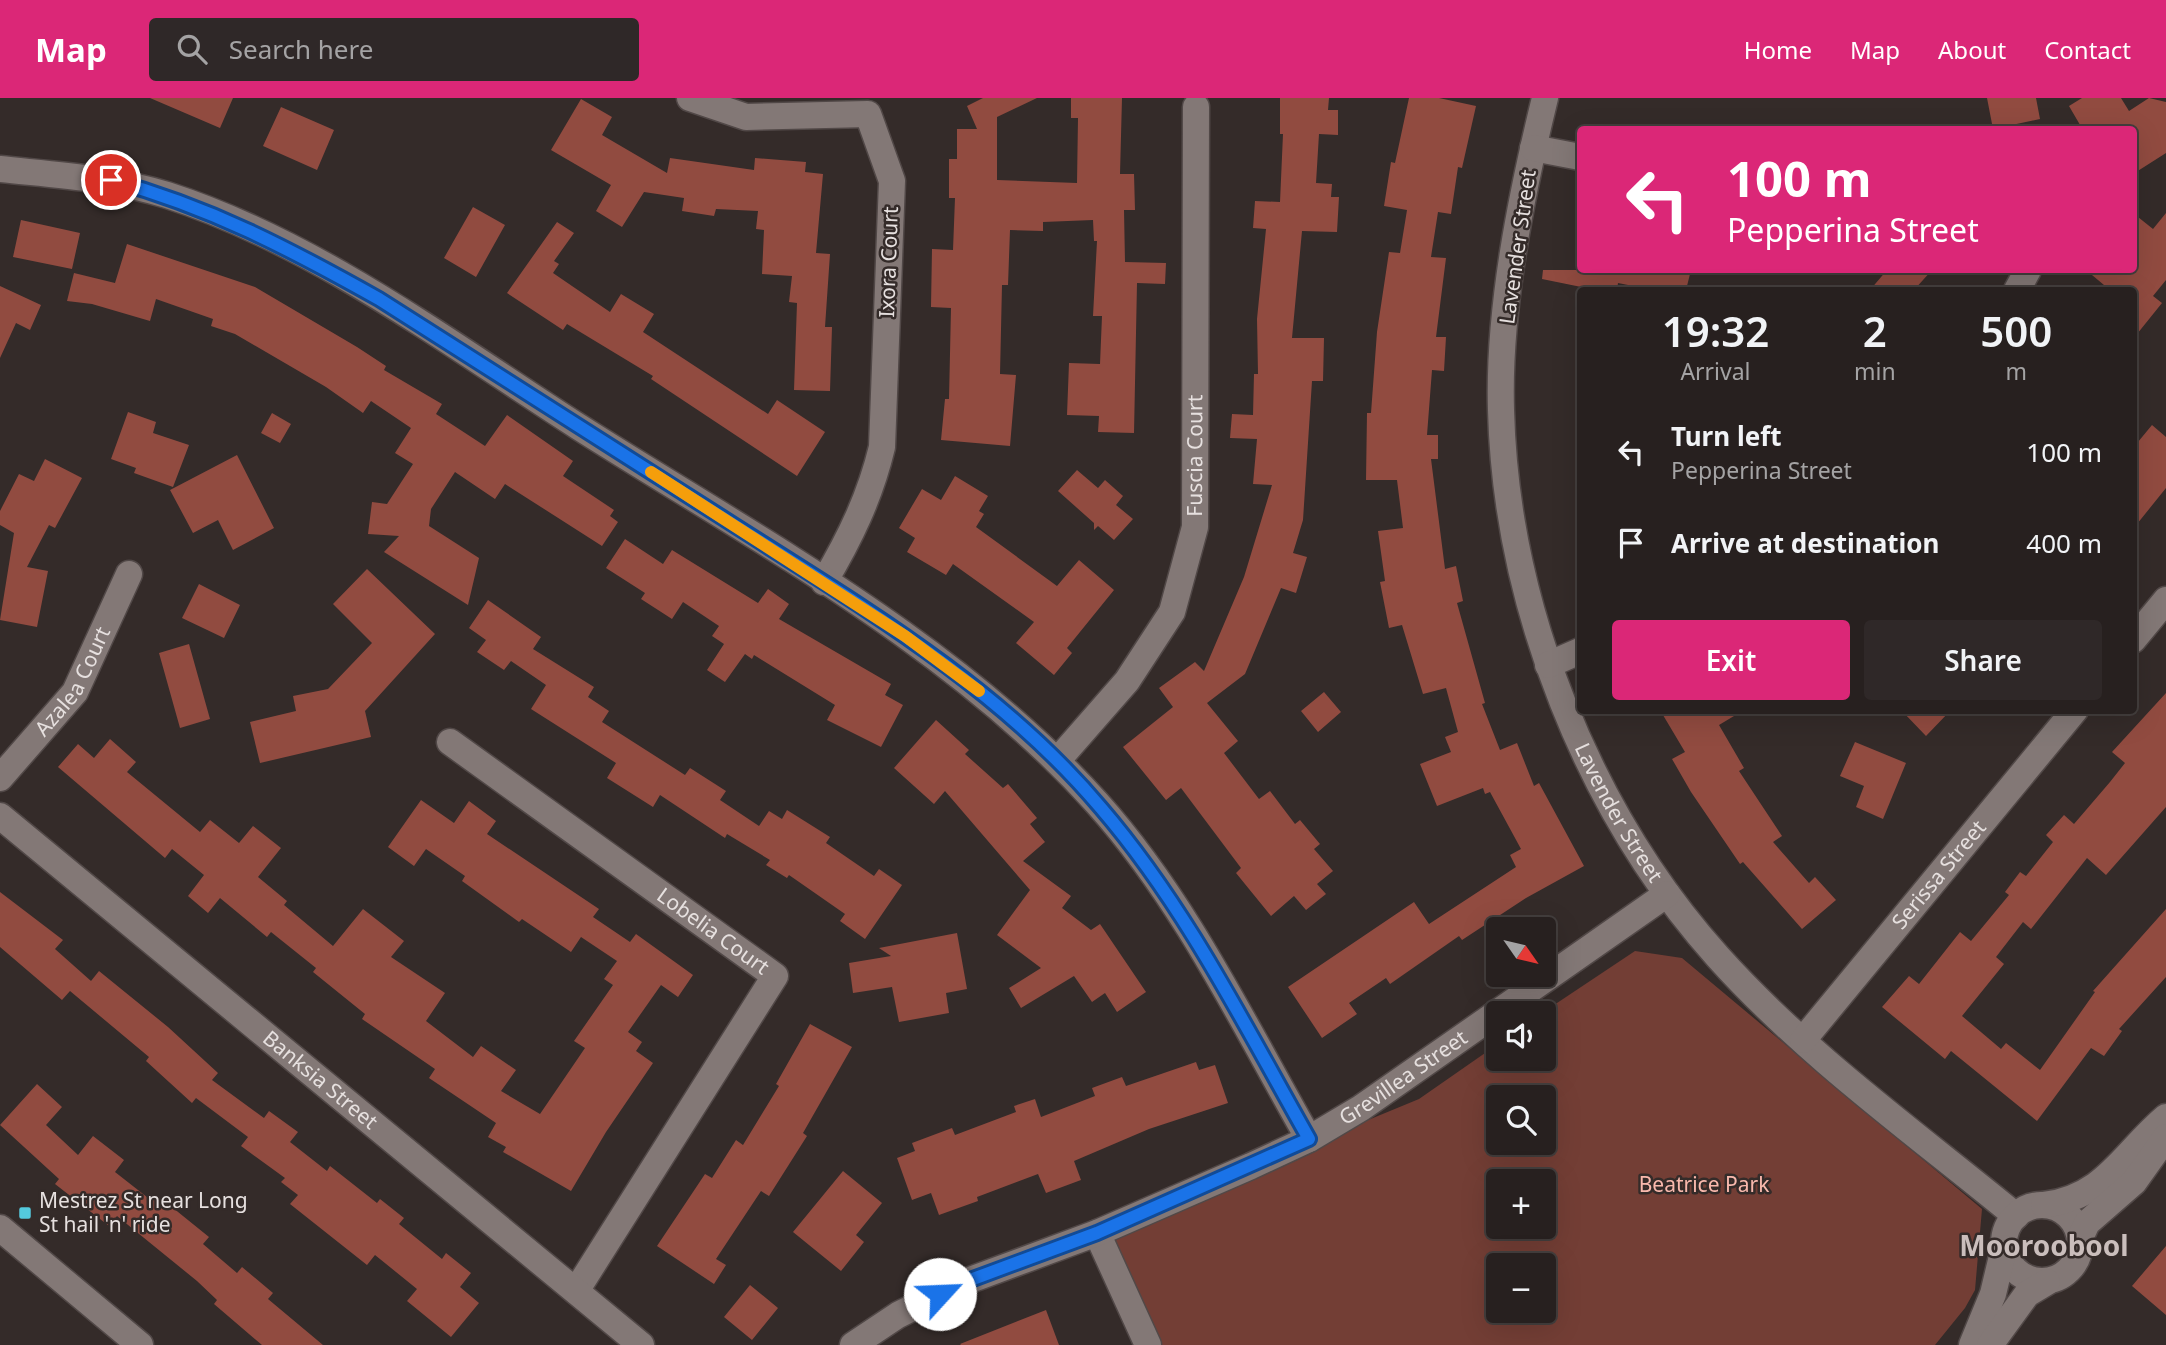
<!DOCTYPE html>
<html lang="en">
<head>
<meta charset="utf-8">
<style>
	:root { --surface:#27201f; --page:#2f2828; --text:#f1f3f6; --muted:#a4a3a4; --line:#433e3d; --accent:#db2777 }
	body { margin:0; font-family:"Noto Sans",sans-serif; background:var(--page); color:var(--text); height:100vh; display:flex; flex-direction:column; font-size:26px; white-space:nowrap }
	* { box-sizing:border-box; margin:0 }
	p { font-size:23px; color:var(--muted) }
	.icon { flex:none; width:38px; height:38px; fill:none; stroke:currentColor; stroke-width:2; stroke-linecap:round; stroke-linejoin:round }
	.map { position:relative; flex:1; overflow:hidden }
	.details { position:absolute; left:1577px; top:189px; width:560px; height:427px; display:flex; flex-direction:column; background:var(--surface); border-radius:7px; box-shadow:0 7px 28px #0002,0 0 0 2px var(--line) }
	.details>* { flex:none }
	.hud { position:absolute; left:1577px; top:28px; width:560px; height:147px; border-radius:7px; box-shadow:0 7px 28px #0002,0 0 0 2px var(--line); background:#db2777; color:#fff; overflow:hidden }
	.needle { width:46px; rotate:124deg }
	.fabs { position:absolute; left:1486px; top:819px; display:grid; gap:14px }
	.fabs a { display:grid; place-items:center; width:70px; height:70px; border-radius:7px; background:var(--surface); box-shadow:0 7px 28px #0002,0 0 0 2px var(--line); font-size:35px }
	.pin { position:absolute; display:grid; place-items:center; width:60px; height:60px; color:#fff; margin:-30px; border:4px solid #fff; border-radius:50%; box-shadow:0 2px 7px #0007 }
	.me { position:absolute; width:77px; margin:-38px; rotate:65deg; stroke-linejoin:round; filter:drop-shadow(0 0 5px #0008) }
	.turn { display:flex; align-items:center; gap:24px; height:147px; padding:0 35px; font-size:32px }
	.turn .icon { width:91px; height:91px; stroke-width:2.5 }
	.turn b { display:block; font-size:49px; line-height:60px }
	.eta { display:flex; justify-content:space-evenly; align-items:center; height:119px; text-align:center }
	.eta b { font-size:42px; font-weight:600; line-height:49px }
	.button { display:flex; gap:14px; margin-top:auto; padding:14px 35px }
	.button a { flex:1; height:80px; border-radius:7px; background:var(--accent); color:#fff; font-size:28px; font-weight:600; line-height:80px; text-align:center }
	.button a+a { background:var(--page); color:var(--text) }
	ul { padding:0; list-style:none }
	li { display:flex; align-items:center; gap:21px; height:91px; padding:0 35px }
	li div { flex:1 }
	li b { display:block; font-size:26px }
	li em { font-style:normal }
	header { display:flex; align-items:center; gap:42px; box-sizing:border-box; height:98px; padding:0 35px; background:var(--accent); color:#fff }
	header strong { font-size:33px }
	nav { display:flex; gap:38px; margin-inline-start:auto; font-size:24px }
	.search { width:490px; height:63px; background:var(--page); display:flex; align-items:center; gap:18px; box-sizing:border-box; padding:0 24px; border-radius:7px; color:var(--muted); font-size:26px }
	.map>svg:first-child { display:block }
	.green { fill:#733e35; fill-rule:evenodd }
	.building { fill:#914b40 }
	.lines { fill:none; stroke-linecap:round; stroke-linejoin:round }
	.minor-casing { stroke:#514847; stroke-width:29 }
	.minor { stroke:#837876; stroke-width:26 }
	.route-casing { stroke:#114b97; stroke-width:18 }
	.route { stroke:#1a73e8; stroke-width:12 }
	.slow { stroke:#f59e0b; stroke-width:12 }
	.poi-dot { fill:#54cade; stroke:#342b29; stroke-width:2.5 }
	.labels { text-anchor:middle; stroke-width:5; stroke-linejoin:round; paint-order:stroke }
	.street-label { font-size:21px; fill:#e6e0df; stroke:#342b29 }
	.park-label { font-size:21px; fill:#f9b9ad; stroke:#342b29 }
	.poi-label { font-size:21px; fill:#e6e0df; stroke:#342b29; text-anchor:start }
	.district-label { font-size:28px; font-weight:bold; fill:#cabebc; stroke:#342b29 }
</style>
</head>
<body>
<header>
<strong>Map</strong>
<div class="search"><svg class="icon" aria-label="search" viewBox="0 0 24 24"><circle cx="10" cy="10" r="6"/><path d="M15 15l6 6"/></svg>Search here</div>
<nav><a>Home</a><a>Map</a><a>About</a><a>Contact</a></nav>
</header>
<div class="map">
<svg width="2166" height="1247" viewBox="0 0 2166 1247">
	<rect width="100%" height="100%" fill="#342b29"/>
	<path class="green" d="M 1635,853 L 1682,860 L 1982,1111 L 1975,1192 L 1965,1210 L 1935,1247 L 1148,1247 L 1087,1138 L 1419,1001 L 1498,946 L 1498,961 L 1544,961 L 1542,915 ZM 1498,999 L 1544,999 L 1544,1045 L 1498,1045 ZM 1498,1083 L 1544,1083 L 1544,1129 L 1498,1129 ZM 1498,1167 L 1544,1167 L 1544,1213 L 1498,1213 Z"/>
	<path class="building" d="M 150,0 L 233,0 L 220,30 Z
		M 983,0 L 1037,0 L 997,19 L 997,82 L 1077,85 L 1078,20 L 1071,20 L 1071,0 L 1122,0 L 1120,76 L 1134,76 L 1135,112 L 1124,112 L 1125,164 L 1166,165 L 1165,186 L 1137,185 L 1134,335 L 1098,334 L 1099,318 L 1067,317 L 1069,265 L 1100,266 L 1102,218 L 1093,218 L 1097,143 L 1094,143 L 1093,122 L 1043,124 L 1043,133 L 1010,132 L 1008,187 L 1002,187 L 1000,276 L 1016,277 L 1010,348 L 941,342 L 945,301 L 949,301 L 951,210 L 931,209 L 932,151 L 953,152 L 955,100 L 949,100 L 949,61 L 957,61 L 957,31 L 977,31 L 967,8 Z
		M 1280,0 L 1329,0 L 1328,12 L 1338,12 L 1338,37 L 1319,36 L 1316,85 L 1332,86 L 1331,99 L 1339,99 L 1337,134 L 1302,133 L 1292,240 L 1324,240 L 1323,283 L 1312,283 L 1303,422 L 1293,455 L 1307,459 L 1296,495 L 1281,490 L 1245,576 L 1207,605 L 1238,643 L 1224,655 L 1259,701 L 1270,693 L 1295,726 L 1300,722 L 1320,746 L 1314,751 L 1333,773 L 1317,786 L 1326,796 L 1306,812 L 1294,798 L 1271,818 L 1236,775 L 1241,770 L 1181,690 L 1166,702 L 1123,649 L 1173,609 L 1159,590 L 1195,564 L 1204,573 L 1244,479 L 1272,387 L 1253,386 L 1257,341 L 1230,340 L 1232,316 L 1253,317 L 1254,276 L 1258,276 L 1257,221 L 1266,131 L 1253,130 L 1255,103 L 1280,104 L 1283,36 L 1280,36 Z
		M 1409,0 L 1439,0 L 1476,8 L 1462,70 L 1458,69 L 1451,116 L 1438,114 L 1431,159 L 1446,160 L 1436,239 L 1446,239 L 1444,273 L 1432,272 L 1427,337 L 1438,337 L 1438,361 L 1431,361 L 1445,471 L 1456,468 L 1463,503 L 1457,505 L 1485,605 L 1482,606 L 1500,652 L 1517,645 L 1534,688 L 1539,685 L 1584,768 L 1526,800 L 1462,842 L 1459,838 L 1390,886 L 1386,880 L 1349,905 L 1357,916 L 1322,940 L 1288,889 L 1414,804 L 1429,826 L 1516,769 L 1510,757 L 1521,751 L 1490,694 L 1485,696 L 1483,690 L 1437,708 L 1420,666 L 1451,654 L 1445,639 L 1458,634 L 1446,590 L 1423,596 L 1402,527 L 1389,530 L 1380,484 L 1385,483 L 1378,433 L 1403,430 L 1397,382 L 1366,382 L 1367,315 L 1371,315 L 1377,234 L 1389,154 L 1400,155 L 1407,112 L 1384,108 L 1391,64 L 1395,65 Z
		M 1987,0 L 2036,0 L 2040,21 L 1993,31 Z
		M 2082,0 L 2121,0 L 2129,13 L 2149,0 L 2166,4 L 2166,55 L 2133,76 L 2133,32 L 2083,32 L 2069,8 Z
		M 581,1 L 612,19 L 602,37 L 667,75 L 670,60 L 754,72 L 755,60 L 806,64 L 805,74 L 823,76 L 816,155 L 830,156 L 825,229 L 832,229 L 830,293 L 794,292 L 797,205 L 789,204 L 792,178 L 762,176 L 764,132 L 756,131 L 758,113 L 716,111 L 714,118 L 682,113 L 684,100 L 644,94 L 622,129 L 596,113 L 611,87 L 551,52 Z
		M 281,9 L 334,32 L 317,72 L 263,48 Z
		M 473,109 L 505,127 L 476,179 L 444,160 Z
		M 2133,115 L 2153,131 L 2166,115 L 2166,182 L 2153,198 L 2162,205 L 2133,241 L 2133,192 L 2110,192 L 2086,172 L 2133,172 Z
		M 21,122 L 80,135 L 72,171 L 13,159 Z
		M 557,124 L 574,135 L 554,163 L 559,166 L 553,175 L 610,214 L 621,196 L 654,216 L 643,234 L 768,316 L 777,302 L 825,334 L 797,378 L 651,281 L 653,278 L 567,226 L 563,232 L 507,195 Z
		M 127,146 L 255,189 L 357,249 L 386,268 L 384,272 L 442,306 L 436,316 L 485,348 L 507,317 L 573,363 L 563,378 L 614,412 L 610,418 L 618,424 L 602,448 L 505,386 L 495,401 L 455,374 L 431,411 L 429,428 L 479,460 L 468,507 L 384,454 L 399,438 L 368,436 L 372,404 L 387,406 L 413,366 L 395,355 L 411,330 L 371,303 L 363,315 L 326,289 L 235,236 L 211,228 L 213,221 L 156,201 L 150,223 L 92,206 L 67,203 L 74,175 L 115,185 Z
		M 1543,172 L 1691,172 L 1686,192 L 1653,192 L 1618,185 L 1617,192 L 1596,192 L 1542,181 Z
		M 1887,172 L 1932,172 L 1914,192 L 1870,192 Z
		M 0,188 L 41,207 L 30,232 L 16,225 L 0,260 Z
		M 128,314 L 156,324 L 153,335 L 189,347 L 173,389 L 134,375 L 136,370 L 111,361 Z
		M 272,315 L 291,326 L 280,345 L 261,335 Z
		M 2152,327 L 2166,339 L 2166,390 L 2133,431 L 2133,350 Z
		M 237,357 L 274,430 L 233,452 L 218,422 L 193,435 L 170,392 Z
		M 45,361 L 82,380 L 55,430 L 49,427 L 27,469 L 48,473 L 37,529 L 0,522 L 14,435 L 0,427 L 0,413 L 19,376 L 34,383 Z
		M 1077,372 L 1098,390 L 1105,382 L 1123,398 L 1116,407 L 1133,421 L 1114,442 L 1098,428 L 1094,432 L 1094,425 L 1058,393 Z
		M 955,378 L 988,398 L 979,413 L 984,416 L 976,429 L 1057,488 L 1079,462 L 1114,492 L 1067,550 L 1072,555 L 1054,577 L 1016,545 L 1034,524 L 953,466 L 946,477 L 907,454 L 915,440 L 899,430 L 922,391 L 941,402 Z
		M 625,441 L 663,466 L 672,452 L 758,505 L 768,491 L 789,506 L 779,521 L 891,586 L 885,597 L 903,607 L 881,649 L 827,622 L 835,607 L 754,557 L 752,561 L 745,556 L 725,584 L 707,572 L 724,546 L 712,538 L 719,528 L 683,504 L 672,521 L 641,501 L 645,495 L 606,470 Z
		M 367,471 L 435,536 L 365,613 L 371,639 L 260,665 L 250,624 L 296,613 L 293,598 L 328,591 L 372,545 L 333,506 Z
		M 199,486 L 240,507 L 224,540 L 182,520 Z
		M 488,502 L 541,539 L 533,551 L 594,589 L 588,599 L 609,613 L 602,624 L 685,677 L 690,670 L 726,693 L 720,702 L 759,728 L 769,713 L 782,721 L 787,712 L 830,739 L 826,745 L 874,778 L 879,771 L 902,787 L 865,841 L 840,823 L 845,816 L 789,777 L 787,780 L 766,767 L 770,762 L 727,736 L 725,740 L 660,697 L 653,709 L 607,680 L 616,665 L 531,611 L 546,587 L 511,563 L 504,572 L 477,554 L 486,542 L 469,530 Z
		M 189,546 L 210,621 L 180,630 L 159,555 Z
		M 1324,594 L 1341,614 L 1318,634 L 1301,613 Z
		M 2166,595 L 2166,709 L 2106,777 L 2087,760 L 2031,831 L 2023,824 L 1996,859 L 2004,866 L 1962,918 L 2001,951 L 2006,945 L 2040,972 L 2095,894 L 2093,893 L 2166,811 L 2166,879 L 2119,931 L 2122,933 L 2104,958 L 2091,950 L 2037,1023 L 1951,953 L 1945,961 L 1882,909 L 1909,878 L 1919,886 L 1960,834 L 1971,843 L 2009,797 L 2005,794 L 2020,774 L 2026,778 L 2053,744 L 2046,737 L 2064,717 L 2074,726 L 2110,684 L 2125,665 L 2112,654 Z
		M 1660,612 L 1744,612 L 1719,627 L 1744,670 L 1739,673 L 1782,738 L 1773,744 L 1809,785 L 1815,779 L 1836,802 L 1802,831 L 1743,764 L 1740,766 L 1691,694 L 1672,661 L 1685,654 Z
		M 1901,612 L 1951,612 L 1926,638 Z
		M 936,622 L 969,652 L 965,656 L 1003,690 L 1008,686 L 1037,720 L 1030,726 L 1045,744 L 1023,763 L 1071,798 L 1062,810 L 1091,832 L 1100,826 L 1146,894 L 1117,914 L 1105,895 L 1092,904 L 1074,878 L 1021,910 L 1009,890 L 1041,870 L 997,837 L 1030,792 L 945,693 L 934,706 L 894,670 Z
		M 110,641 L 136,664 L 127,674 L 200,734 L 210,722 L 239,745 L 253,728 L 281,750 L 258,779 L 287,803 L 284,807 L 333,848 L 363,811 L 404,843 L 391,859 L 445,895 L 426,923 L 473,959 L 481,948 L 516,972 L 501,993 L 540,1016 L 585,950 L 574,943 L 613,887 L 604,881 L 617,863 L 581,839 L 571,854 L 522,821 L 519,824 L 462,783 L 465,778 L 426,751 L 414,768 L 388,749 L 421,702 L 454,725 L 469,703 L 496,723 L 487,736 L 599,811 L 593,819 L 630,844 L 636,836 L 693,877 L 678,899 L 661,887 L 628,934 L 642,944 L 636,953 L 653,965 L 606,1034 L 571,1093 L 503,1054 L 506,1049 L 488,1039 L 496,1025 L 429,980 L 435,971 L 362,921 L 365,916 L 313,874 L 316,870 L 271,834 L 267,839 L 220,800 L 208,815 L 188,798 L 204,777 L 172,751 L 165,760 L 58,669 L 78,646 L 94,660 Z
		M 1855,644 L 1906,665 L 1883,721 L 1856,709 L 1864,688 L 1840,678 Z
		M 0,794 L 63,842 L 55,851 L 91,883 L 99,873 L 168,929 L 218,975 L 212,982 L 264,1020 L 269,1013 L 298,1034 L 290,1044 L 327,1073 L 330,1068 L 377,1105 L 380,1101 L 404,1120 L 399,1126 L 442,1161 L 446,1155 L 471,1175 L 460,1189 L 479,1205 L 451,1239 L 407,1203 L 417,1191 L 375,1157 L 367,1167 L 290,1106 L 298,1097 L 281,1084 L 285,1080 L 241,1048 L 248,1039 L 196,1000 L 192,1005 L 146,963 L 149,959 L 70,893 L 62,902 L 0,849 Z
		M 957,835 L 967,891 L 946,895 L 949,915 L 899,924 L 892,889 L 853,895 L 849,865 L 891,858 L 879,850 Z
		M 810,926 L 852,949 L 803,1035 L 807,1038 L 769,1098 L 761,1093 L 716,1161 L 726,1167 L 714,1186 L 657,1148 L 705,1076 L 712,1080 L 736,1042 L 743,1047 L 779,988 L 776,986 Z
		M 1196,964 L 1199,972 L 1215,967 L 1228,1005 L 1149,1031 L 1074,1063 L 1081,1082 L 1046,1095 L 1038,1076 L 977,1099 L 978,1103 L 939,1117 L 931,1095 L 912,1102 L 897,1060 L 915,1053 L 912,1045 L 952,1030 L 955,1037 L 1016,1014 L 1014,1008 L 1035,1001 L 1041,1019 L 1095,998 L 1092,990 L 1122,979 L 1126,988 Z
		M 37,986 L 62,1009 L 46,1027 L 78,1057 L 93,1038 L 124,1062 L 115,1074 L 152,1103 L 157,1097 L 209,1139 L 203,1146 L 237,1175 L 242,1169 L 273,1195 L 268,1201 L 323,1247 L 262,1247 L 214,1206 L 217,1202 L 197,1183 L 117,1118 L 109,1128 L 55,1086 L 59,1081 L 0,1027 Z
		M 843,1073 L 882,1105 L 856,1137 L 864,1144 L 841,1173 L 793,1134 Z
		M 2166,1148 L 2166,1217 L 2132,1188 Z
		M 750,1187 L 778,1210 L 752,1242 L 724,1219 Z
		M 1046,1212 L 1059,1247 L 961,1247 L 960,1246 Z"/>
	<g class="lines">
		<defs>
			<g id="minor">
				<path d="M 690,0 L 746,19 L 868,16 L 892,83 L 882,349 C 870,399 850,440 824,484"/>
				<path id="s1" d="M 1545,0 C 1521,98 1498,211 1501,312 C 1506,507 1588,714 1718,859 C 1806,957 1915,1035 2016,1118"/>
				<path d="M 1533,50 L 1580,59"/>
				<path d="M 0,71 C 57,77 112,80 167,97 C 316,145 448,245 579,329 C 757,442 955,547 1097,705 C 1185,803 1244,927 1309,1041"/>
				<path d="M 2017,192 L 2028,172"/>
				<path d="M 2133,542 L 2166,502"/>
				<path d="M 1548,567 L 1580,553"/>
				<path id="s2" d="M 450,644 L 775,878 L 576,1193"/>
				<path id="s3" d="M 1057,663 L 1127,583 L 1172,514 L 1195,429 L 1196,9"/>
				<path id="s4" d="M 0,680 L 75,594 L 129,476"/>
				<path id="s5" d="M 0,718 L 641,1247"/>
				<path id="s6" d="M 1803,942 L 2075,612"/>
				<circle cx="2042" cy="1145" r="38"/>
				<path d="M 2044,1107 C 2106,1099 2123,1055 2166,1019"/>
				<path d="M 0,1130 L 140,1247"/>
				<path d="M 1097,1135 L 1148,1247"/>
				<path d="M 2080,1140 L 2087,1125 L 2134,1084 L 2166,1039"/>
				<path id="s7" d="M 853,1247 L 898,1217 L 962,1185 L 1097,1135 L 1251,1068 L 1309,1041 L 1361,1010 L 1667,796"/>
				<path d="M 1972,1247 L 1993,1196 L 2004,1150"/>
				<path d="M 1990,1247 L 2027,1196 L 2047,1184"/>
			</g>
		</defs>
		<use href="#minor" class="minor-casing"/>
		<use href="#minor" class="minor"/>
	</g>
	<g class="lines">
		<defs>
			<path id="route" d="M 111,82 C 210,109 290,151 379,201 C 498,277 617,353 737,429 C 866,511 1001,591 1101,710 C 1186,809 1245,928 1309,1041 L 1097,1135 L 962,1185 L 940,1196"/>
		</defs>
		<use href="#route" class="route-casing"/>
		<use href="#route" class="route"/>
		<path class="slow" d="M 651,374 L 905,538 L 979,593"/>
	</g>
	<rect class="poi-dot" x="18" y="1108" width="14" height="14" rx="3.5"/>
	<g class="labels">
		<g class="street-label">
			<text transform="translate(1518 149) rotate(-82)" y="7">Lavender Street</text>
			<text transform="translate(889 164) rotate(-88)" y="7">Ixora Court</text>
			<text dy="7" stroke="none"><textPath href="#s3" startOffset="348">Fuscia Court</textPath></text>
			<text dy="7" stroke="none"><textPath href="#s4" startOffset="122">Azalea Court</textPath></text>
			<text dy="7" stroke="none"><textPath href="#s1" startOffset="740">Lavender Street</textPath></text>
			<text dy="7" stroke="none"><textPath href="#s6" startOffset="214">Serissa Street</textPath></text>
			<text dy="7" stroke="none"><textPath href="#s2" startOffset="324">Lobelia Court</textPath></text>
			<text dy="7" stroke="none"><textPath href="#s7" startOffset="614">Grevillea Street</textPath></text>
			<text dy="7" stroke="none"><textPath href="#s5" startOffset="415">Banksia Street</textPath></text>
		</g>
		<g class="park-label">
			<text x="1704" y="1094">Beatrice Park</text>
		</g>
		<g class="poi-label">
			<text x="39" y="1110">Mestrez St near Long<tspan x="39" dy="24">St hail 'n' ride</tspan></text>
		</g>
		<g class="district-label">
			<text x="2044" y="1158">Mooroobool</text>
		</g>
	</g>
</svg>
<div class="fabs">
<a><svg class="needle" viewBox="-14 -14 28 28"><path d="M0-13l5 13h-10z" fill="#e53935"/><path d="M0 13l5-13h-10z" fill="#a4a3a4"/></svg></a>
<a><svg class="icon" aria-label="sound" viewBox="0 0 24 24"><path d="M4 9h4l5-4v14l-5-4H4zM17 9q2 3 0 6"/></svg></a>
<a><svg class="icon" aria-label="search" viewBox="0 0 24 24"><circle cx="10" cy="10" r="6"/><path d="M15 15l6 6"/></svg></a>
<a>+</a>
<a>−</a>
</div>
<div class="pin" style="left:111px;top:82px;background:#d93025"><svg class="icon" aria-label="arrive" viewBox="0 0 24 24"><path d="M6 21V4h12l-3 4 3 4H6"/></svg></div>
<svg class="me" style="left:940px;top:1196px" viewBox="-20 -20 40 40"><circle r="19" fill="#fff"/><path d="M0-13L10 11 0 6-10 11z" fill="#1a73e8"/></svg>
<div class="hud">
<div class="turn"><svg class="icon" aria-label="left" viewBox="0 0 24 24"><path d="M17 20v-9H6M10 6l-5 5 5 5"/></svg><div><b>100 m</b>Pepperina Street</div></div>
</div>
<section class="details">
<div class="eta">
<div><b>19:32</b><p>Arrival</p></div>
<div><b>2</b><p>min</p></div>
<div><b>500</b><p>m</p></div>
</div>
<ul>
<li><svg class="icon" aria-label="left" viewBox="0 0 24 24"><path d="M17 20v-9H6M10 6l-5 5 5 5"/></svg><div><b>Turn left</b><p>Pepperina Street</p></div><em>100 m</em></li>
<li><svg class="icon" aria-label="arrive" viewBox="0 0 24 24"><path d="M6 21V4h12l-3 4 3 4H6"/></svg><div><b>Arrive at destination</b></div><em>400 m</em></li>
</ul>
<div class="button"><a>Exit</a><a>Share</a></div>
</section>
</div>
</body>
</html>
